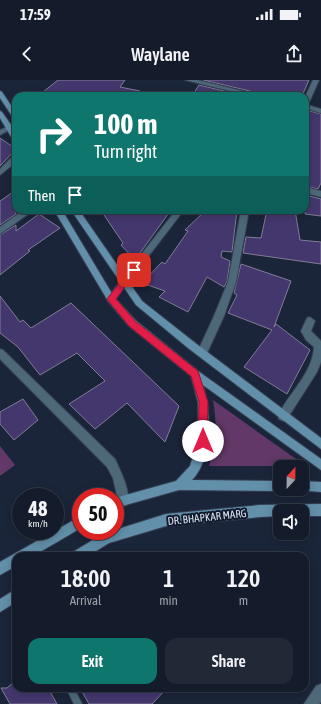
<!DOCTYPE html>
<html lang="en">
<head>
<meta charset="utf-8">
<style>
	:root { --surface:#141c2b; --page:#212937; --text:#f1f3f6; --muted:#9da1a9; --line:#333a47; --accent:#0f766e }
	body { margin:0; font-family:"Asap Condensed",sans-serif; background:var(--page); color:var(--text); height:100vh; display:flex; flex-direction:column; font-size:15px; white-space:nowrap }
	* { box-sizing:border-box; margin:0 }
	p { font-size:13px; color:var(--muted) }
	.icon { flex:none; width:22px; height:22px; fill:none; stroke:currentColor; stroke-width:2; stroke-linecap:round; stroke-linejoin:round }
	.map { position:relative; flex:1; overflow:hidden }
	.details { position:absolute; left:12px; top:472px; width:297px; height:140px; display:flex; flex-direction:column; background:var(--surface); border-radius:12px; box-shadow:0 2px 10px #0003,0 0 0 1px var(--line) }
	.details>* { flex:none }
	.banner { position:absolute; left:12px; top:12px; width:297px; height:122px; border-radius:12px; box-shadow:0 2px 10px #0003,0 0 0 1px var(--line); background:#0f766e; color:#fff; overflow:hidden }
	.needle { width:26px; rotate:22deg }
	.tools { position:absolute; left:273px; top:380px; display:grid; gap:8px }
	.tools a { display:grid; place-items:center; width:36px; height:36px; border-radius:8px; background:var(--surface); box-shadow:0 2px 10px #0003,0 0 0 1px var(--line); font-size:20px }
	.speed { position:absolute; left:12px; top:408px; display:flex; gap:8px; font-size:20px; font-weight:700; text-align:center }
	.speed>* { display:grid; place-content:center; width:52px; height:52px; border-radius:50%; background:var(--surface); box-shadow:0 2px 10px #0003,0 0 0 1px var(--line); line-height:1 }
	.speed small { font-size:10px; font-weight:400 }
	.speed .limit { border:6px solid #d22; background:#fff; color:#111 }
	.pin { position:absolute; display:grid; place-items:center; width:34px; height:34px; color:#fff; margin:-17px; border-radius:8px; box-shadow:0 2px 6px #0006 }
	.me { position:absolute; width:44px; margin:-22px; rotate:0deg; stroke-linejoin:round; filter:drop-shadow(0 0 3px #0008) }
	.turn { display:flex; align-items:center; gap:14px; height:84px; padding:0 16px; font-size:18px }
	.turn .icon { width:52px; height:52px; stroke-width:2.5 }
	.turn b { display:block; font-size:28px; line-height:34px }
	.then { display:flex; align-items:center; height:38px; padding:0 16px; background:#0003; gap:8px; font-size:15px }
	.eta { display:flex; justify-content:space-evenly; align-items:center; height:68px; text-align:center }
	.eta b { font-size:24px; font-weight:600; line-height:28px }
	.cta { display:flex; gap:8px; margin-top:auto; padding:8px 16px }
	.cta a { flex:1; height:46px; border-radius:12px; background:var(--accent); color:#fff; font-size:16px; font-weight:600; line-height:46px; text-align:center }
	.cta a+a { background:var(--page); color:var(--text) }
	.status { display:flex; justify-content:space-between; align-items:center; height:28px; padding:0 20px; background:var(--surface); direction:ltr }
	.status svg { height:11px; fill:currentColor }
	header { display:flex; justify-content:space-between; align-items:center; height:52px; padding:0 16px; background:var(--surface); font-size:18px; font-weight:600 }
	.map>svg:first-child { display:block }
	.green { fill:#613867 }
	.building { fill:#44376e; stroke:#807c96 }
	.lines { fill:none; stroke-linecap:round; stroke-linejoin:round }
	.service-casing { stroke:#364053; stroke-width:2 }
	.minor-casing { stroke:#364053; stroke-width:2 }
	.secondary-casing { stroke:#364053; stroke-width:2 }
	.service { fill:#4d6979; fill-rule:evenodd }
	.minor { fill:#4d6979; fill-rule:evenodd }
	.secondary { fill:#628fa9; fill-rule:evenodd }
	.route { fill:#e11d48; stroke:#92132f }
	.labels { text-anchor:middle; stroke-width:4; stroke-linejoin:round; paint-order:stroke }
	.street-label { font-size:11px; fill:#dce3f1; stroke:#121b2e }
</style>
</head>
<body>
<div class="status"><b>17:59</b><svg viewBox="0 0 49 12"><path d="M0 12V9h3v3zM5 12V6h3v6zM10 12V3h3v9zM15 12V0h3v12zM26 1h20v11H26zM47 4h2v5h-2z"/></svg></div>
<header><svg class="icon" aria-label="back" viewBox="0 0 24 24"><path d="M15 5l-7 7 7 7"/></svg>Waylane<svg class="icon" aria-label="share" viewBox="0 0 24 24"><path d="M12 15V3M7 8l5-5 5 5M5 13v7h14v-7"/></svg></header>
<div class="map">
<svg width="321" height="624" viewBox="0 0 321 624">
	<rect width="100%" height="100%" fill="#1b2539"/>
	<path class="green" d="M 213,320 L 296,379 L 295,386 L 209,386 C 217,362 217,344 213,320 Z
		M 0,366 L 15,385 L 0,396 Z"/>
	<path class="building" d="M 58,0 L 125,0 L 120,7 L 140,11 L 140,16 L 38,16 Z
		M 203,0 L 309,0 L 302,16 L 271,16 Z
		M 199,5 L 245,16 L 192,16 Z
		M 310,31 L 321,34 L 321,103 L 318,109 L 305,106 L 305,37 Z
		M 0,58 L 16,69 L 0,86 Z
		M 16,110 L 16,134 L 0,145 L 0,121 Z
		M 305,115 L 321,119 L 321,136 L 305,134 Z
		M 114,130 L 171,130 L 135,180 L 121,165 L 123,163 L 104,135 Z
		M 206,130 L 237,130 L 232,172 L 222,171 L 221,177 L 230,181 L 227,202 L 224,207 L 207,197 L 188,232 L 159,217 L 165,211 L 142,203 L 162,182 L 165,184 L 188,151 L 185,150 Z
		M 267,130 L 295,130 L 300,160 L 321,162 L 321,184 L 243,173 L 246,157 L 261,158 Z
		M 39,134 L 60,148 L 28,170 L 30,171 L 0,195 L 0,155 L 16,145 L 16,151 Z
		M 241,184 L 291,201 L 274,247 L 276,244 L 310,270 L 287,314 L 244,287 L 272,250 L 228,233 L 237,215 L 234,213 Z
		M 0,216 L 20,242 L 23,240 L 31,248 L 71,223 L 179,326 L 165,362 L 127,323 L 95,349 L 69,324 L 105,301 L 77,273 L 40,295 L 18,267 L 0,253 Z
		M 23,319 L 38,340 L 14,360 L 0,344 L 0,332 Z
		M 16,600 L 16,608 L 48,608 L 57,624 L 10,624 L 1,608 L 7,608 Z
		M 80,608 L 167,608 L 152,624 L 89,624 Z"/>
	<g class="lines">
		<defs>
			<path id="service" d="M 66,608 L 74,608 L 82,624 L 74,624 Z"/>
			<path id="minor" d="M 185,0 L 197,0 L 263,16 L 251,16 Z
				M 313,0 L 319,0 L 308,25 L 321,29 L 321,33 L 305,28 L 305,17 Z
				M 7,47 L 13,48 L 0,55 L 0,50 Z
				M 13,76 L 16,76 L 16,82 L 0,95 L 0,89 Z
				M 305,107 L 321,111 L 321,117 L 305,113 Z
				M 24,130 L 34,130 L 0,154 L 0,147 Z
				M 176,130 L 184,130 L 114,221 L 108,221 L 107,219 L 108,217 Z
				M 241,130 L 249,130 L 236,202 L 224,236 L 207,273 L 205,276 L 199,276 L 197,273 L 214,236 L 228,202 Z
				M 310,237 L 315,241 L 311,251 L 321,261 L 321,282 L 317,292 L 287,339 L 283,341 L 279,339 L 278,336 C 289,312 312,295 314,267 L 306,260 L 301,251 L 307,238 Z
				M 0,269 L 3,270 L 115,379 C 120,390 132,413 127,425 L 123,426 L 119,425 L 113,398 L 107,387 L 0,279 Z
				M 321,604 L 321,622 L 319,624 L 304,624 L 316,606 Z"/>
			<path id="secondary" d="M 0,11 L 2,12 L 16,33 L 16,40 L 14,39 L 0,18 Z
				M 0,31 L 2,32 L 16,52 L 16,60 L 13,60 L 0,38 Z
				M 54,130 L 62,130 L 114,217 L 135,240 L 198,291 L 321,379 L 321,390 L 203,305 C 211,333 213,378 192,400 L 280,401 L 280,409 L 284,410 L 280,411 L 179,410 L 115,428 L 115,418 L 176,401 L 190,386 L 198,361 L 198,322 L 191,296 L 129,246 L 108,221 Z
				M 71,130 L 79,130 L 142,221 L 194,262 L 321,358 L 321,369 L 188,268 L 136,225 Z
				M 302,401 L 321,402 L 321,412 L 298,410 L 302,409 Z
				M 321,424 L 321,436 L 302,436 L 302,431 L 280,431 L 280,436 L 260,437 L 166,446 L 109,463 L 88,476 L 71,476 L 73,472 L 106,452 L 115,451 L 115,450 L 166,434 L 260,425 Z
				M 81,436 L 81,448 L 33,476 L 16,476 L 16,486 L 0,495 L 0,482 Z
				M 16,509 L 16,522 L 0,532 L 0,519 Z"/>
		</defs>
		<use href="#service" class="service-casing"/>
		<use href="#minor" class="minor-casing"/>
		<use href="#secondary" class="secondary-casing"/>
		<use href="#service" class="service"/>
		<use href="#minor" class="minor"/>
		<use href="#secondary" class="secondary"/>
	</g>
	<path class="route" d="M 134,187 L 138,190 L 136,192 L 116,219 L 135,241 L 198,291 L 208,322 L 207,364 L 203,365 L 198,361 L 199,322 L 191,296 L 129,246 L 107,219 L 131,188 Z"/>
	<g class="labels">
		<g class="street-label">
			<text transform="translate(207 437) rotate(-6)" y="4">DR. BHAPKAR MARG</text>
		</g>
	</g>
</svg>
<div class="tools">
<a><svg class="needle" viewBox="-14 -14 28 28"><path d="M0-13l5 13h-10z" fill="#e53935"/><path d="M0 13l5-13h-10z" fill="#9da1a9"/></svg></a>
<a><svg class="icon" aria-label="sound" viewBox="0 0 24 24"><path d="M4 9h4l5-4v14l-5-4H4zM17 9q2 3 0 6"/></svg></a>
</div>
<div class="speed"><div>48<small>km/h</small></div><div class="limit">50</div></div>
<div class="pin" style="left:134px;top:190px;background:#d93025"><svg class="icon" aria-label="arrive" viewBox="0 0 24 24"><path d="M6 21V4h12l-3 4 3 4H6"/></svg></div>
<svg class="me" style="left:203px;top:361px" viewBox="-20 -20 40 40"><circle r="19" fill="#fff"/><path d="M0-13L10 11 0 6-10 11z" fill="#e11d48"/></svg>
<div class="banner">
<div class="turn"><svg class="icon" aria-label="right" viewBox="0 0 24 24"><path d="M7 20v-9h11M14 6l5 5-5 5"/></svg><div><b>100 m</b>Turn right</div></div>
<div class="then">Then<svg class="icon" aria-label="arrive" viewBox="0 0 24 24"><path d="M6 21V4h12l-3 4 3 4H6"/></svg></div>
</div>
<section class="details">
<div class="eta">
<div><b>18:00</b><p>Arrival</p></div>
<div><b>1</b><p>min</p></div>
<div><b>120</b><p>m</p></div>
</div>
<div class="cta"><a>Exit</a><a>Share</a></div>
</section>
</div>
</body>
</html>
